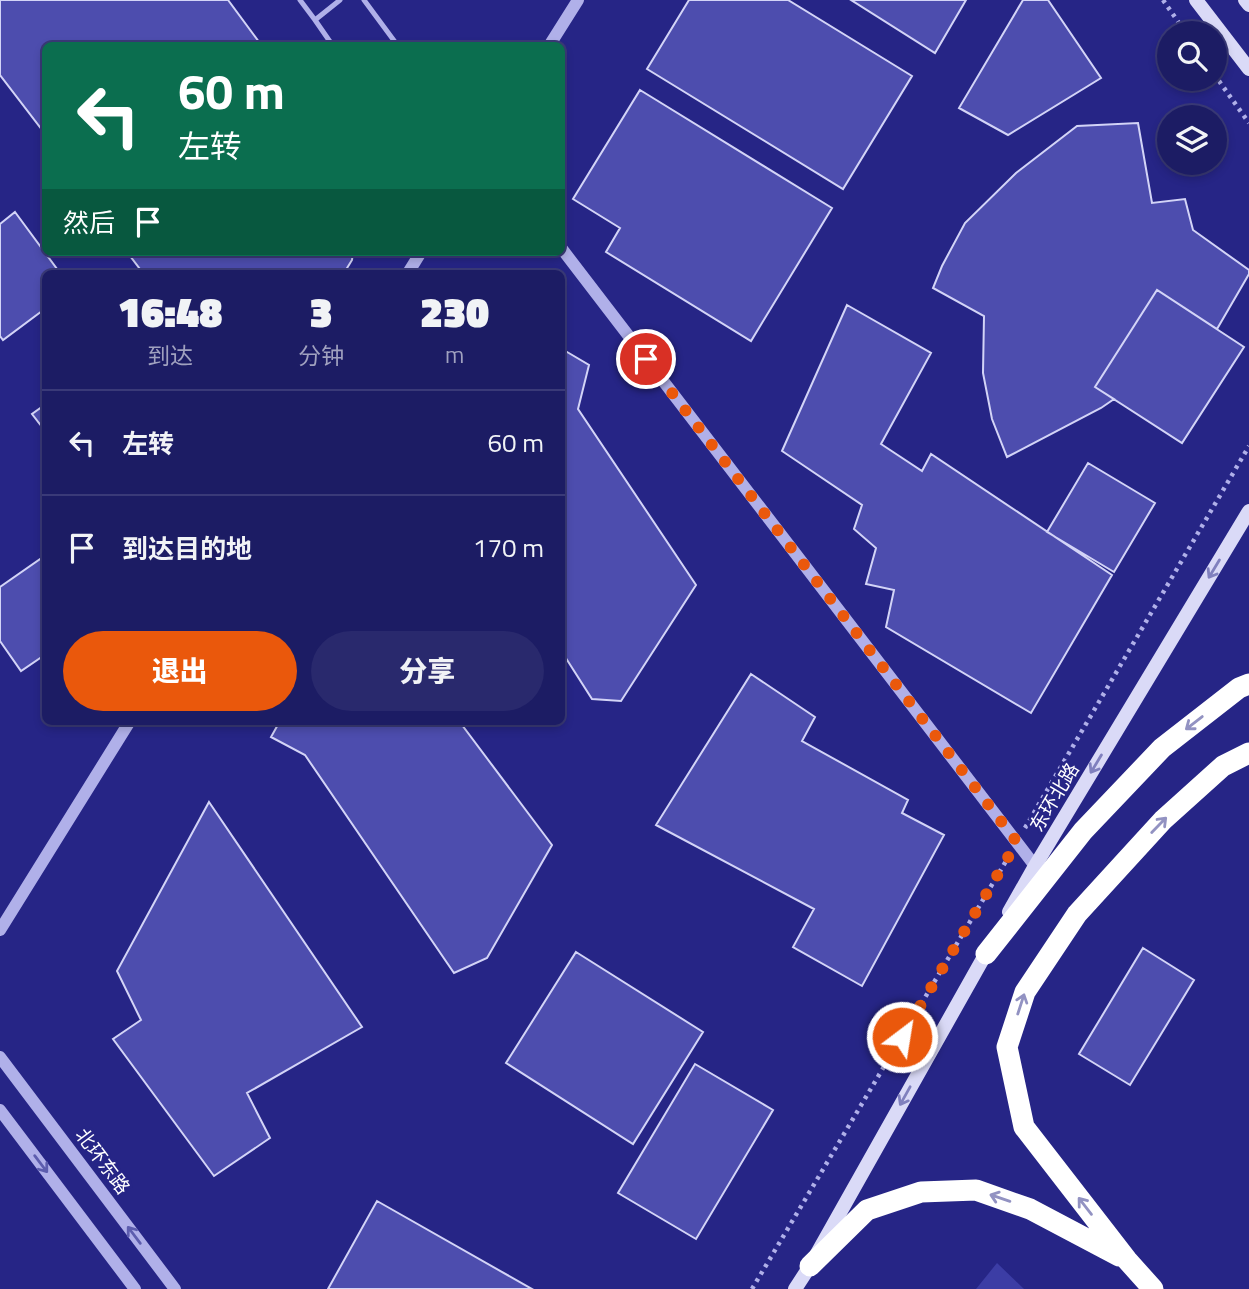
<!DOCTYPE html>
<html lang="zh">
<head>
<meta charset="utf-8">
<style>
	:root { --surface:#1c1c64; --page:#29296d; --text:#f1f3f6; --muted:#a0a1bf; --line:#3a3a78; --accent:#ea580c }
	body { margin:0; font-family:"Titillium Web","Noto Sans SC",sans-serif; background:var(--page); color:var(--text); height:100vh; display:flex; flex-direction:column; font-size:26px; white-space:nowrap }
	* { box-sizing:border-box; margin:0 }
	p { font-size:23px; color:var(--muted) }
	.icon { flex:none; width:38px; height:38px; fill:none; stroke:currentColor; stroke-width:2; stroke-linecap:round; stroke-linejoin:round }
	.map { position:relative; flex:1; overflow:hidden }
	.details { position:absolute; left:42px; top:270px; width:523px; height:455px; display:flex; flex-direction:column; background:var(--surface); border-radius:10px; box-shadow:0 4px 10px #0003,0 0 0 2px var(--line) }
	.details>* { flex:none }
	.top-card { position:absolute; left:42px; top:42px; width:523px; height:214px; border-radius:10px; box-shadow:0 4px 10px #0003,0 0 0 2px var(--line); background:#0b6e4f; color:#fff; overflow:hidden }
	.buttons { position:absolute; left:1157px; top:21px; display:grid; gap:14px }
	.buttons a { display:grid; place-items:center; width:70px; height:70px; border-radius:50%; background:var(--surface); box-shadow:0 4px 10px #0003,0 0 0 2px var(--line); font-size:35px }
	.pin { position:absolute; display:grid; place-items:center; width:60px; height:60px; color:#fff; margin:-30px; border:4px solid #fff; border-radius:50%; box-shadow:0 2px 7px #0007 }
	.me { position:absolute; width:77px; margin:-38px; rotate:31deg; stroke-linejoin:round; filter:drop-shadow(0 0 5px #0008) }
	.turn { display:flex; align-items:center; gap:24px; height:147px; padding:0 21px; font-size:32px }
	.turn .icon { width:91px; height:91px; stroke-width:2.5 }
	.turn b { display:block; font-size:49px; line-height:60px }
	.then { display:flex; align-items:center; height:66px; padding:0 21px; background:#0003; gap:14px; font-size:26px }
	.eta { display:flex; justify-content:space-evenly; align-items:center; height:119px; text-align:center }
	.eta b { font-size:42px; font-weight:800; line-height:49px }
	.cta { display:flex; gap:14px; margin-top:auto; padding:14px 21px }
	.cta a { flex:1; height:80px; border-radius:42px; background:var(--accent); color:#fff; font-size:28px; font-weight:800; line-height:80px; text-align:center }
	.cta a+a { background:var(--page); color:var(--text) }
	ul { padding:0; list-style:none }
	li { display:flex; align-items:center; gap:21px; height:105px; padding:0 21px; border-top:2px solid var(--line) }
	li div { flex:1 }
	li b { display:block; font-size:26px }
	li em { font-style:normal }
	.map>svg:first-child { display:block }
	.green { fill:#3c3da5 }
	.building { fill:#4d4dae; stroke:#d3d4f7; stroke-width:2 }
	.lines { fill:none; stroke-linecap:round; stroke-linejoin:round }
	.path { stroke:#b0b0e9; stroke-width:4.5; stroke-dasharray:3.5 5; stroke-linecap:butt }
	.service { stroke:#b0b0e9; stroke-width:5 }
	.tertiary { stroke:#b0b0e9; stroke-width:12 }
	.secondary { stroke:#dadaf7; stroke-width:14 }
	.motorway { stroke:#fff; stroke-width:21 }
	.oneway { stroke:#8080be }
	.oneway2 { stroke:#9292c2 }
	.oneway3 { stroke:#5d5dae }
	.route { stroke:#ea580c; stroke-width:12; stroke-dasharray:0 21.6 }
	.labels { text-anchor:middle; stroke-width:5; stroke-linejoin:round; paint-order:stroke }
	.street-label { font-size:19px; fill:#fff; stroke:#262586 }
</style>
</head>
<body>
<div class="map">
<svg width="1249" height="1289" viewBox="0 0 1249 1289">
	<rect width="100%" height="100%" fill="#262586"/>
	<path class="green" d="M 997,1263 L 1024,1289 L 976,1289 Z"/>
	<path class="building" d="M 0,0 L 228,0 L 262,46 L 46,46 L 46,135 L 0,75 Z
		M 689,0 L 788,0 L 912,76 L 843,189 L 647,69 Z
		M 851,0 L 966,0 L 935,53 Z
		M 1023,0 L 1048,0 L 1101,78 L 1008,135 L 959,108 Z
		M 640,90 L 832,208 L 751,341 L 606,252 L 620,228 L 573,199 Z
		M 1138,123 L 1152,203 L 1185,199 L 1193,230 L 1249,270 L 1249,274 L 1217,329 L 1157,290 L 1095,387 L 1114,399 L 1101,408 L 1007,457 L 992,419 L 983,373 L 984,316 L 933,288 L 942,266 L 965,223 L 1016,173 L 1077,126 Z
		M 15,212 L 60,273 L 46,273 L 46,308 L 3,340 L 0,336 L 0,224 Z
		M 127,252 L 353,252 L 352,260 L 344,273 L 143,273 Z
		M 1157,290 L 1244,347 L 1182,443 L 1095,387 Z
		M 847,305 L 931,353 L 881,444 L 922,471 L 931,454 L 1112,575 L 1031,713 L 886,627 L 894,590 L 866,584 L 876,548 L 854,529 L 862,505 L 782,451 Z
		M 562,349 L 589,365 L 578,409 L 696,585 L 621,701 L 592,699 L 562,652 Z
		M 46,404 L 46,432 L 32,414 Z
		M 1088,463 L 1155,503 L 1114,572 L 1047,532 Z
		M 46,555 L 46,654 L 21,671 L 0,641 L 0,587 Z
		M 751,674 L 815,717 L 802,741 L 908,800 L 902,813 L 944,835 L 862,986 L 793,947 L 814,909 L 656,825 Z
		M 280,721 L 459,721 L 552,845 L 487,958 L 454,973 L 305,755 L 271,737 Z
		M 209,802 L 362,1027 L 247,1093 L 270,1138 L 214,1176 L 113,1039 L 141,1020 L 117,971 Z
		M 1143,948 L 1194,980 L 1130,1085 L 1079,1054 Z
		M 576,952 L 703,1032 L 633,1144 L 506,1063 Z
		M 695,1064 L 773,1110 L 696,1239 L 618,1193 Z
		M 377,1201 L 532,1289 L 328,1289 Z"/>
	<g class="lines">
		<path class="path" d="M 1163,0 L 1186,33
			M 1214,74 L 1249,123
			M 1025,828 L 1249,446
			M 752,1289 L 1009,856"/>
		<path class="service" d="M 300,0 L 315,20 L 340,0
			M 364,0 L 398,46
			M 315,20 L 333,46"/>
		<path class="tertiary" d="M 549,46 L 578,0
			M 562,249 L 1035,866
			M 408,273 L 421,252
			M 0,930 L 130,721
			M 0,1057 L 175,1289
			M 0,1110 L 135,1289"/>
		<path class="secondary" d="M 1196,0 L 1249,69
			M 1245,0 L 1249,5
			M 1009,912 L 1035,866 L 1249,511
			M 795,1289 L 810,1266 L 989,948"/>
		<path class="motorway" d="M 986,954 L 1083,831 L 1162,748 L 1239,688 L 1249,684
			M 810,1266 L 867,1210 L 921,1192 L 976,1190 L 1030,1209 L 1119,1256
			M 1153,1289 L 1127,1260 L 1024,1127 L 1007,1047 L 1025,992 L 1077,914 L 1163,820 L 1223,766 L 1249,753"/>
	</g>
	<defs><path id="oneway-shaft" d="M-6 0H5M1.5-3L5.5 0L1.5 3" fill="none" stroke-width="1.6" stroke-linecap="round" stroke-linejoin="round" transform="scale(1.75)"/></defs>
	<g class="oneway">
		<use href="#oneway-shaft" transform="translate(1214 569) rotate(121)"/>
		<use href="#oneway-shaft" transform="translate(1096 764) rotate(121)"/>
		<use href="#oneway-shaft" transform="translate(905 1096) rotate(119)"/>
	</g>
	<g class="oneway2">
		<use href="#oneway-shaft" transform="translate(1194 723) rotate(142)"/>
		<use href="#oneway-shaft" transform="translate(1159 825) rotate(-46)"/>
		<use href="#oneway-shaft" transform="translate(1021 1004) rotate(-72)"/>
		<use href="#oneway-shaft" transform="translate(1000 1198) rotate(-161)"/>
		<use href="#oneway-shaft" transform="translate(1085 1206) rotate(-128)"/>
	</g>
	<g class="oneway3">
		<use href="#oneway-shaft" transform="translate(41 1164) rotate(53)"/>
		<use href="#oneway-shaft" transform="translate(134 1235) rotate(-127)"/>
	</g>
	<g class="lines">
		<path class="route" d="M 646,359 L 1017,842 L 902,1037"/>
	</g>
	<g class="labels">
		<g class="street-label">
			<text transform="translate(1054 797) rotate(-59)" y="7">东环北路</text>
			<text transform="translate(103 1161) rotate(53)" y="7">北环东路</text>
		</g>
	</g>
</svg>
<div class="buttons">
<a><svg class="icon" aria-label="search" viewBox="0 0 24 24"><circle cx="10" cy="10" r="6"/><path d="M15 15l6 6"/></svg></a>
<a><svg class="icon" aria-label="layers" viewBox="0 0 24 24"><path d="M12 4l9 5-9 5-9-5zM3 14l9 5 9-5"/></svg></a>
</div>
<div class="pin" style="left:646px;top:359px;background:#d93025"><svg class="icon" aria-label="arrive" viewBox="0 0 24 24"><path d="M6 21V4h12l-3 4 3 4H6"/></svg></div>
<svg class="me" style="left:902px;top:1037px" viewBox="-20 -20 40 40"><circle r="17" fill="#ea580c" stroke="#fff" stroke-width="3"/><path d="M0-11L8 9 0 5-8 9z" fill="#fff"/></svg>
<div class="top-card">
<div class="turn"><svg class="icon" aria-label="left" viewBox="0 0 24 24"><path d="M17 20v-9H6M10 6l-5 5 5 5"/></svg><div><b>60 m</b>左转</div></div>
<div class="then">然后<svg class="icon" aria-label="arrive" viewBox="0 0 24 24"><path d="M6 21V4h12l-3 4 3 4H6"/></svg></div>
</div>
<section class="details">
<div class="eta">
<div><b>16:48</b><p>到达</p></div>
<div><b>3</b><p>分钟</p></div>
<div><b>230</b><p>m</p></div>
</div>
<ul>
<li><svg class="icon" aria-label="left" viewBox="0 0 24 24"><path d="M17 20v-9H6M10 6l-5 5 5 5"/></svg><div><b>左转</b></div><em>60 m</em></li>
<li><svg class="icon" aria-label="arrive" viewBox="0 0 24 24"><path d="M6 21V4h12l-3 4 3 4H6"/></svg><div><b>到达目的地</b></div><em>170 m</em></li>
</ul>
<div class="cta"><a>退出</a><a>分享</a></div>
</section>
</div>
</body>
</html>
